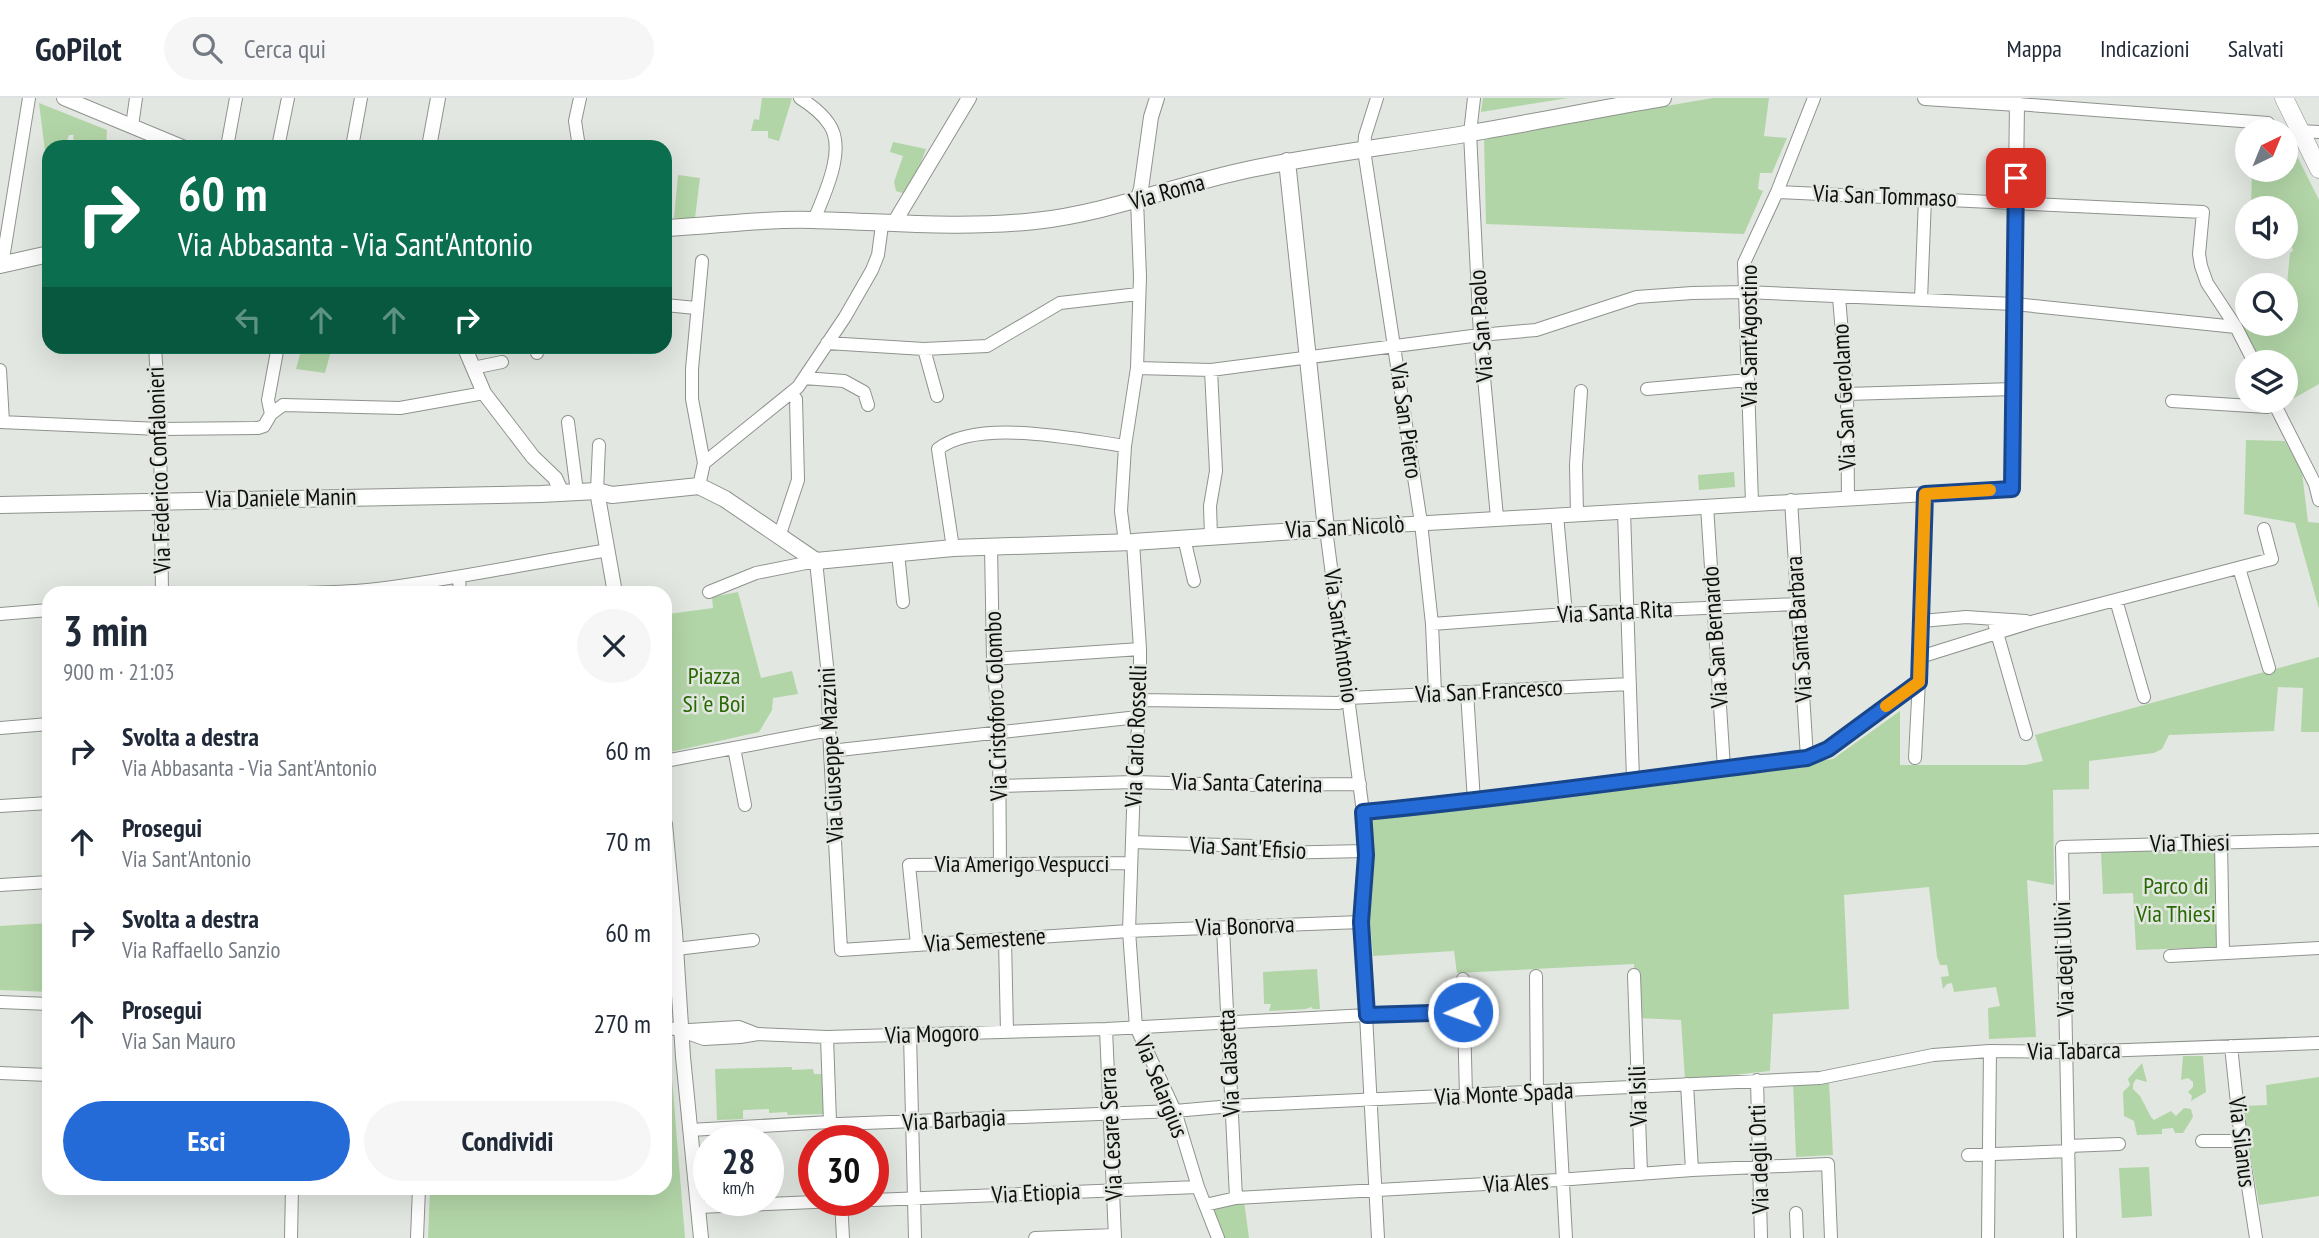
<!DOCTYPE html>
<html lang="it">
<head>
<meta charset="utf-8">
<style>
	:root { --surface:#fff; --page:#f6f6f7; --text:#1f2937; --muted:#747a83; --line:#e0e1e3; --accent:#256bd7 }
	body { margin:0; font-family:"PT Sans Narrow",sans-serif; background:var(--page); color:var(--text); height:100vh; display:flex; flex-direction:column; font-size:26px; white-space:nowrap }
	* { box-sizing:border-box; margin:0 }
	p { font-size:23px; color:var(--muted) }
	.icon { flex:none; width:38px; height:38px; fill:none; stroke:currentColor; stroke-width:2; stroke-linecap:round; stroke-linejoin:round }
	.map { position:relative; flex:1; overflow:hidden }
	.details { position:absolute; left:42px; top:488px; width:630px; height:609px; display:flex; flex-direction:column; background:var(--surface); border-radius:21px; box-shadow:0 7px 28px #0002 }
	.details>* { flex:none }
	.banner { position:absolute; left:42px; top:42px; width:630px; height:214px; border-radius:21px; box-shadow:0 7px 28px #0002; background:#0b6e4f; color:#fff; overflow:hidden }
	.needle { width:46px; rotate:43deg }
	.tools { position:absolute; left:2235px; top:21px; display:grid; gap:14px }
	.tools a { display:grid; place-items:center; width:63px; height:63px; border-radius:50%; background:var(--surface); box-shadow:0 7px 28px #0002; font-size:35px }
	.speed { position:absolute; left:693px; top:1027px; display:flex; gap:14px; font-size:35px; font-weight:700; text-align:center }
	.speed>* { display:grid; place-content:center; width:91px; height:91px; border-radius:50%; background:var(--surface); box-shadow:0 7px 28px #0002; line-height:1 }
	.speed small { font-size:18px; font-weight:400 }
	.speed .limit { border:10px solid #d22; background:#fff; color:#111 }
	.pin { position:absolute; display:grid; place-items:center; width:60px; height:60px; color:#fff; margin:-30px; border-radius:14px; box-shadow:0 4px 10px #0006 }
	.me { position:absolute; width:77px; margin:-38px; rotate:268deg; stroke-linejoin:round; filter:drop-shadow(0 0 5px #0008) }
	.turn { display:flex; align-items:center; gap:24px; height:147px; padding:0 21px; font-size:32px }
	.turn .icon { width:91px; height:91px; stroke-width:2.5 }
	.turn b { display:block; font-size:49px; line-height:60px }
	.lanes { display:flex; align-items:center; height:66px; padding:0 21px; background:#0003; justify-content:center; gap:35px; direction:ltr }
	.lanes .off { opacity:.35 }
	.round { display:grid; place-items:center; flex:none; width:74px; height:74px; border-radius:37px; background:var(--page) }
	.headline { display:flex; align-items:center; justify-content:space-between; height:119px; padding:0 21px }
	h1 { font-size:42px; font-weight:800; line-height:52px }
	.action { display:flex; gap:14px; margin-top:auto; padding:14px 21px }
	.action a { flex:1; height:80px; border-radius:42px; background:var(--accent); color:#fff; font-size:28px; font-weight:800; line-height:80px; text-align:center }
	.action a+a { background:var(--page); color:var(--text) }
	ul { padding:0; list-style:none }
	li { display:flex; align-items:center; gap:21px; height:91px; padding:0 21px }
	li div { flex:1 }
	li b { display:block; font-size:26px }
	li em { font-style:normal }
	header { display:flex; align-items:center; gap:42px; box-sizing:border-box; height:98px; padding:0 35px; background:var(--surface); border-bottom:2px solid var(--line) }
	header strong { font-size:33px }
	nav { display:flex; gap:38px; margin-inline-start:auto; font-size:24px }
	.search { width:490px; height:63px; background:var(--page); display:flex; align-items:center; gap:18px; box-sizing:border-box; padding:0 24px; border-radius:38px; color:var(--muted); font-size:26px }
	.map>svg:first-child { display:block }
	.green { fill:#b2d5a7 }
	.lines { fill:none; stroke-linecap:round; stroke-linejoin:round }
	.minor-casing { stroke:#8e938d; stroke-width:14 }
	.tertiary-casing { stroke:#8e938d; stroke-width:16 }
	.secondary-casing { stroke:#8e938d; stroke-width:18 }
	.primary-casing { stroke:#8e938d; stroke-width:19 }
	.minor { stroke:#fff; stroke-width:12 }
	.tertiary { stroke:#fff; stroke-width:14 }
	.secondary { stroke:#fff; stroke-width:16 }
	.primary { stroke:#fff; stroke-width:18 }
	.route-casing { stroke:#18468c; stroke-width:18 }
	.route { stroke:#256bd7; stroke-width:12 }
	.slow { stroke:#f59e0b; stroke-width:12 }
	.labels { text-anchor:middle; stroke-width:5; stroke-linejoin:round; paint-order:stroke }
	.street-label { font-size:24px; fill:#0f100e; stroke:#e2e7e1 }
	.park-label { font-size:24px; fill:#296903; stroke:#e2e7e1 }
</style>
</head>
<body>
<header>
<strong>GoPilot</strong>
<div class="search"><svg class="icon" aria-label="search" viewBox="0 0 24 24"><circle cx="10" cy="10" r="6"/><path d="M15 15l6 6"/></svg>Cerca qui</div>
<nav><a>Mappa</a><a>Indicazioni</a><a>Salvati</a></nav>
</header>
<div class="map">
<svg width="2319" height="1140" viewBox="0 0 2319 1140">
	<rect width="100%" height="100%" fill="#e2e7e1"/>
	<path class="green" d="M 762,0 L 792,0 L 779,43 L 768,40 L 768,33 L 751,33 L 754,21 L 759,22 Z
		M 1483,0 L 1568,0 L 1481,14 Z
		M 1713,0 L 1769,0 L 1764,38 L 1787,40 L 1772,75 L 1760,75 L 1758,91 L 1763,93 L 1744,136 L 1486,126 L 1484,39 Z
		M 39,5 L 107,32 L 106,49 L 96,49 L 96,43 L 89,42 L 87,49 L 73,41 L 74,37 L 69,37 L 65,49 L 49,49 L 49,85 Z
		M 2286,36 L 2319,102 L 2319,286 L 2282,307 L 2280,303 L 2286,303 L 2286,264 L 2260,264 L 2237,221 L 2247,216 L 2247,226 L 2286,226 L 2286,196 L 2290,155 L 2293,153 L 2286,122 L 2286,110 L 2251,110 L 2252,72 L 2286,72 Z
		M 893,44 L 926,51 L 909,97 L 896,93 L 894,84 L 903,58 L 890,54 Z
		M 678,77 L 700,80 L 695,120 L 674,120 Z
		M 302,249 L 332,249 L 325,275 L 296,271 Z
		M 2246,342 L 2285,343 L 2302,374 L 2308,424 L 2319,425 L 2319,511 L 2295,425 L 2244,416 Z
		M 1734,374 L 1735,389 L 1699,392 L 1698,377 Z
		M 738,494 L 761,580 L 792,573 L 798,596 L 773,600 L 772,612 L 759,634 L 666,655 L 665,506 L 668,516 L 713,510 L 712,499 Z
		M 2319,559 L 2319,634 L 2301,634 L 2303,590 L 2278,589 L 2274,633 L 2169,637 L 2162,651 L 2154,655 L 2089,663 L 2089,691 L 2053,692 L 2054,787 L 2027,782 L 2036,939 L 1989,941 L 1988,910 L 2000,908 L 1996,889 L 1954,894 L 1952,885 L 1947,886 L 1943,891 L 1941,879 L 1949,878 L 1947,867 L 1940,867 L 1937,859 L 1929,789 L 1844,797 L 1849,911 L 1773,916 L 1770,973 L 1685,982 L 1681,922 L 1638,920 L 1634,866 L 1457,875 L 1454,853 L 1373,858 L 1369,813 L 1373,747 L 1372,719 L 1833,661 L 1900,613 L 1900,667 L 2026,667 L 2043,663 L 2035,637 Z
		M 2216,750 L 2220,849 L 2136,852 L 2133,795 L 2103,796 L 2101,754 Z
		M 49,825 L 49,894 L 0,892 L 0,828 Z
		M 1317,871 L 1320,911 L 1313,911 L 1311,909 L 1306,911 L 1269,913 L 1271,906 L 1264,906 L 1263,874 Z
		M 665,943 L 669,944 L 685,1140 L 428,1140 L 430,1090 L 665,1090 Z
		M 2183,958 L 2203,958 L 2206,994 L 2191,1003 L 2192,998 L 2188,994 L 2193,989 L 2193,984 L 2188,980 L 2181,982 Z
		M 2142,965 L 2147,984 L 2136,981 L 2133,986 L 2133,991 L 2140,998 L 2151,1019 L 2154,1022 L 2171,1013 L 2176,1018 L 2184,1010 L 2191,1011 L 2193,1019 L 2183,1035 L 2175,1035 L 2173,1030 L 2162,1031 L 2162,1036 L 2137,1037 L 2134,1023 L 2124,1018 L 2123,994 L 2130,987 L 2128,981 Z
		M 792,969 L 792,972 L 813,971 L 814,976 L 822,976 L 824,1016 L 788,1017 L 787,1014 L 769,1015 L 769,1011 L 743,1012 L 743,1021 L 717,1022 L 715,971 Z
		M 2319,979 L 2319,1098 L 2259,1107 L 2242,1008 L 2267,1007 L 2266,987 Z
		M 1793,984 L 1829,984 L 1833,1057 L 1796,1059 Z
		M 2149,1069 L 2152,1118 L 2122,1120 L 2119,1070 Z
		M 1244,1103 L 1249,1140 L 1222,1140 L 1210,1110 Z"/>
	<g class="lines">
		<defs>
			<path id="minor" d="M 800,0 C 811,7 822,15 829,26 C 847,51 824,97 814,122
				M 1377,0 L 1365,38 L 1364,52 L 1421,425 L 1432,526 L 1435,595
				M 1474,0 L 1470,35 L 1480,237 L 1497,419
				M 2017,6 L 2268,25
				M 132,28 L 136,0
				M 2300,33 L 2319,34
				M 227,49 L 236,0
				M 278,49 L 288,0
				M 352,49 L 361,0
				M 579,49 L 575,23 L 580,0
				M 1777,94 L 2203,114 L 2199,156 L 2201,168 L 2207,185 L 2236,229 L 2254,264
				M 2,167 L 29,0
				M 1839,199 L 1847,296 L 1848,400
				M 1921,202 L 1925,100
				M 665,207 L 696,210
				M 827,245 L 924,251 L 987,248 L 1060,205 L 1138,196
				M 155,248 L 160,331 L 162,495
				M 924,251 L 937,298
				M 537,255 L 537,248
				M 473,270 L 502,264
				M 1137,270 L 1211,272 L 1480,237 L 1536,232 L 1637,199 L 1692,195 L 1745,194 L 2014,206 L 2236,229
				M 0,272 L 3,324
				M 1211,272 L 1216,373 L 1210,408 L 1211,438
				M 804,280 L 844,283 L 864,294 L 868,307
				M 1647,291 L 1748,282
				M 1847,296 L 2014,291
				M 2172,303 L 2267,309 L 2274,306
				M 2273,303 L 2315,386 L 2319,402
				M 271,316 L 268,302 L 278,248
				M 0,324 L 160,331 L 258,330 L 264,328 L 271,316 L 283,307 L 400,310 L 484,295
				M 568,324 L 577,394
				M 704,365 L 798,289 L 845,219 L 872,172 L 878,157 L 882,127
				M 699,388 L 704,365 L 692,301 L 692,271 L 702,163
				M 597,393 L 599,347
				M 1791,402 L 1807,660
				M 1752,405 L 1744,165 L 1777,94 L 1814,0
				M 1707,408 L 1724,670
				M 1624,414 L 1633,681
				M 1577,415 L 1576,367 L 1581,293
				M 1557,417 L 1566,516
				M 1326,431 L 1363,714 L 1366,757 L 1361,824 L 1378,1140
				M 779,439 L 798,382 L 796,301 L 791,297
				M 1184,440 L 1194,483
				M 1125,444 L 1121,413 L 1125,348 L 1137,270 L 1140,179 L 1137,102
				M 1133,444 L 1140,551 L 1140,602 L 1134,684 L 1129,833 L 1136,929 L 1175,1013 L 1198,1089 L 1218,1140
				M 991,448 L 993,561 L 999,634 L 1000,768
				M 953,450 L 938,351 C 978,320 1076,341 1125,348
				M 898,455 L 903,504
				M 2239,470 L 2269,570
				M 459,479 L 460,495
				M 709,494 L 756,475 L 816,463 L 827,568 L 830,653 L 841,852 L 1129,833 L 1361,824
				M 307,495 C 330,494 354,494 377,491 C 455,481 531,465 608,452
				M 2116,502 L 2144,599
				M 0,516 L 49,512
				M 1993,521 L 2026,636
				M 1922,523 L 1966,519 L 2026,523
				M 1432,526 L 1566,516 L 1798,506
				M 1920,559 L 2035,523 L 2272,461 L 2264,431
				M 993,561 L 1140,551
				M 1467,594 L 1474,703
				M 1140,602 L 1339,605 L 1349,600 L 1630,586
				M 0,630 L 49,626
				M 734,650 L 745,707
				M 830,653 L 1138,619
				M 1915,660 L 1922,523 L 1925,396
				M 665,663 L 829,632
				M 999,688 L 1134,684 L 1237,687 L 1360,686
				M 0,708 L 49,705
				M 1363,714 C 1512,699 1659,678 1807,660 L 1828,651 L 1919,584
				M 1132,744 L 1253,748 L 1272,755 L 1365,753
				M 2221,744 L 2223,855
				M 0,787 L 49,784
				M 1223,830 L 1236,1100
				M 1005,841 L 1007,934
				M 917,847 L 909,767 L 1131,765
				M 676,851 L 753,842
				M 2170,858 L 2319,850
				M 1634,877 L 1641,1076
				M 1536,878 L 1537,994
				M 1463,881 L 1466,998
				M 0,904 L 49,906
				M 665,930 L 676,931 L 704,941 L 740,939 L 758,936 L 827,939 L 1106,931 L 1367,917 L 1463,914
				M 1106,931 L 1115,1140
				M 689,932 L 739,929 L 757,936
				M 910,937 L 915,1140
				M 827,939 L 830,1024
				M 2231,948 L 2241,1043 L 2256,1140
				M 0,975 L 49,977
				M 1757,982 L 1761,1140
				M 1687,986 L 1692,1072
				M 1558,993 L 1566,1140
				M 839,1026 L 839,1043
				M 690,1032 L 830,1024 L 839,1026 L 1175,1013 L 1231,1008 L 1820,980 L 1933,957 L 1990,953 L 2072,954 L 2319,945
				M 2202,1043 L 2241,1043
				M 2068,1048 L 2119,1046
				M 1968,1057 L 2069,1053
				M 841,1102 L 843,1140
				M 873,1102 L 1198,1089
				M 1205,1107 L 1236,1100 L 1558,1082 L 1692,1072 L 1828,1066 L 1831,1140
				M 698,1109 L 861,1102
				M 1796,1115 L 1797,1140
				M 291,1140 L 292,1090
				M 417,1140 L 419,1090
				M 1035,1140 L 1115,1137
				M 1988,1140 L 1990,953
				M 2070,1140 L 2062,749 L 2319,742"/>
			<path id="tertiary" d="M 64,0 L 182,49
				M 429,49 L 438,0
				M 1137,102 L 1141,91 L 1151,19 L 1157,0
				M 894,125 L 969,0
				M 464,248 L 484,295 L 533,359 L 555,380 L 562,395
				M 597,393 L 615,495
				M 1326,431 L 2012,391 L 2017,6 L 1925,0
				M 665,726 L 675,834 L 683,959 L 701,1140
				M 665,886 L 676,862"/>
			<path id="secondary" d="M 665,130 C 715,128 763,120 813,122 C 886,124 962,131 1035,123 C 1109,115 1178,86 1251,71 C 1322,56 1394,48 1465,36 C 1531,25 1597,11 1663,0
				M 0,167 L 49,156
				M 0,407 L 541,396 L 597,393 L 612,397 L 699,388 L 725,401 L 816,463 L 953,450 L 1133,444 L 1326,431 L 1287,63"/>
			<path id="primary" d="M 2284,0 L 2319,71"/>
		</defs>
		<use href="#minor" class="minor-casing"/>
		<use href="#tertiary" class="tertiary-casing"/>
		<use href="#secondary" class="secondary-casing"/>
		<use href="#primary" class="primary-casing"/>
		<use href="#minor" class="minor"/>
		<use href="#tertiary" class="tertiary"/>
		<use href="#secondary" class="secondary"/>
		<use href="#primary" class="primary"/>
	</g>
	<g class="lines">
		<defs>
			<path id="route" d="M 1463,914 L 1367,917 L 1361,824 L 1366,757 L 1363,714 C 1512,700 1659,678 1807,660 L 1828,651 L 1919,584 L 1925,396 L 2012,391 L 2016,80"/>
		</defs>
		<use href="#route" class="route-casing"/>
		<use href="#route" class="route"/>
		<path class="slow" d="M 1886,608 L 1919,584 L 1925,396 L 1990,392"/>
	</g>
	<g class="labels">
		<g class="street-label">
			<text transform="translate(1167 94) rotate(-16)" y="8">Via Roma</text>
			<text transform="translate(1885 98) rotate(2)" y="8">Via San Tommaso</text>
			<text transform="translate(1481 228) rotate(-94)" y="8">Via San Paolo</text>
			<text transform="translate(1749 238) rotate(-90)" y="8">Via Sant'Agostino</text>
			<text transform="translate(1844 299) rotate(-93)" y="8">Via San Gerolamo</text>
			<text transform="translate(1406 323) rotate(82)" y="8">Via San Pietro</text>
			<text transform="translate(159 372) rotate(-92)" y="8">Via Federico Confalonieri</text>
			<text transform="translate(281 400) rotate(-1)" y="8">Via Daniele Manin</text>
			<text transform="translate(1345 429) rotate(-3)" y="8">Via San Nicolò</text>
			<text transform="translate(1615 514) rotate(-3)" y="8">Via Santa Rita</text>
			<text transform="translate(1799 531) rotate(-94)" y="8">Via Santa Barbara</text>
			<text transform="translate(1341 538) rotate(82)" y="8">Via Sant'Antonio</text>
			<text transform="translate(1715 539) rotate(-94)" y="8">Via San Bernardo</text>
			<text transform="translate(1489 593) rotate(-3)" y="8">Via San Francesco</text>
			<text transform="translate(996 608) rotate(-92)" y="8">Via Cristoforo Colombo</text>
			<text transform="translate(1136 638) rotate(-88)" y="8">Via Carlo Rosselli</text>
			<text transform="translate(831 657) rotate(-93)" y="8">Via Giuseppe Mazzini</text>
			<text transform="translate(1247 685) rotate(1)" y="8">Via Santa Caterina</text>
			<text transform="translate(2190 745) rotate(-1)" y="8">Via Thiesi</text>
			<text transform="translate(1248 750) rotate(3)" y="8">Via Sant'Efisio</text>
			<text x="1022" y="774">Via Amerigo Vespucci</text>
			<text transform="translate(1245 828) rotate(-2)" y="8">Via Bonorva</text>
			<text transform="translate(985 842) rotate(-4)" y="8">Via Semestene</text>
			<text transform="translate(2064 861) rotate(-92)" y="8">Via degli Ulivi</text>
			<text transform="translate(932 936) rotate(-2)" y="8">Via Mogoro</text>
			<text transform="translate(2074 953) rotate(-1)" y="8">Via Tabarca</text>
			<text transform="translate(1229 965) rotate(-93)" y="8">Via Calasetta</text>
			<text transform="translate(1161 989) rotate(68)" y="8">Via Selargius</text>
			<text transform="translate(1504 996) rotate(-3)" y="8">Via Monte Spada</text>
			<text transform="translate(1638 998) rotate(-92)" y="8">Via Isili</text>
			<text transform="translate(954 1022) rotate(-3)" y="8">Via Barbagia</text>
			<text transform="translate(1111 1036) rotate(-93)" y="8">Via Cesare Serra</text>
			<text transform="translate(2242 1044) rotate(83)" y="8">Via Silanus</text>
			<text transform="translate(1759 1061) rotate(-92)" y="8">Via degli Orti</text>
			<text transform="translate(1516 1085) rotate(-3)" y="8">Via Ales</text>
			<text transform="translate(1036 1095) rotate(-3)" y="8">Via Etiopia</text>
		</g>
		<g class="park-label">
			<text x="714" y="586">Piazza<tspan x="714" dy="28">Si ’e Boi</tspan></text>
			<text x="2176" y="796">Parco di<tspan x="2176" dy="28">Via Thiesi</tspan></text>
		</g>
	</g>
</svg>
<div class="tools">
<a><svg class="needle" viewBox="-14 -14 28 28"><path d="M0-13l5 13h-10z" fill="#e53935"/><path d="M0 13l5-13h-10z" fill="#747a83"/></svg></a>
<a><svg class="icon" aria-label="sound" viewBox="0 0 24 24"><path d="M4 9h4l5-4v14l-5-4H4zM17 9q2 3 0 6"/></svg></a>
<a><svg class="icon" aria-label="search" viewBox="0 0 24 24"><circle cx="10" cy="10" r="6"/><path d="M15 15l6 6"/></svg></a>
<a><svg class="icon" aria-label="layers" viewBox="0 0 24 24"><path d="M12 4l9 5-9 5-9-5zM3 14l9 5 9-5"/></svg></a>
</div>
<div class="speed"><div>28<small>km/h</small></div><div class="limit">30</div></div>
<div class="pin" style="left:2016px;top:80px;background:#d93025"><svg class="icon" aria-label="arrive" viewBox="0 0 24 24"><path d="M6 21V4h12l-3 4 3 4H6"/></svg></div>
<svg class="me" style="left:1463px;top:914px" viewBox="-20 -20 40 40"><circle r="17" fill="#256bd7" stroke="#fff" stroke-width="3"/><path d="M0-11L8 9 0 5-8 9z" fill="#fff"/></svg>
<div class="banner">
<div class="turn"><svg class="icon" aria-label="right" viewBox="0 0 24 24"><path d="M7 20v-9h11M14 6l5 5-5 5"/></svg><div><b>60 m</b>Via Abbasanta - Via Sant'Antonio</div></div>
<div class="lanes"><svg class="icon off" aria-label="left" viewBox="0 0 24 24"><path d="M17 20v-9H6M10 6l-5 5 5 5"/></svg><svg class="icon off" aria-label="ahead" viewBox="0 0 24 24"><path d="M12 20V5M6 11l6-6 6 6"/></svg><svg class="icon off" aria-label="ahead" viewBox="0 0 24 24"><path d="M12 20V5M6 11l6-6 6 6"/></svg><svg class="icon" aria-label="right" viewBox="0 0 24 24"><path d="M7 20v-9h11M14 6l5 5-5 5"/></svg></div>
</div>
<section class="details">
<div class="headline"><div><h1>3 min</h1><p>900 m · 21:03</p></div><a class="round"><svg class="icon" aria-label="close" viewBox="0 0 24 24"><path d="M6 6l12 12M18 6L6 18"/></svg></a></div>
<ul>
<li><svg class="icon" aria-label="right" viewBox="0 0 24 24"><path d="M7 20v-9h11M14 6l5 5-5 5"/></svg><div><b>Svolta a destra</b><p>Via Abbasanta - Via Sant'Antonio</p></div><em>60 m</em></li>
<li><svg class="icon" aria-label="ahead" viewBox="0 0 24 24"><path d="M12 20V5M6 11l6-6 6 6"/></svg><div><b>Prosegui</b><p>Via Sant'Antonio</p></div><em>70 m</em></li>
<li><svg class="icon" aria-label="right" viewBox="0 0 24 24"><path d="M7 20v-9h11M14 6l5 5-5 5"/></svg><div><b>Svolta a destra</b><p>Via Raffaello Sanzio</p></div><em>60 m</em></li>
<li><svg class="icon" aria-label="ahead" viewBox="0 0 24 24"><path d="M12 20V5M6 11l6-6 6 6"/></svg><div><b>Prosegui</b><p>Via San Mauro</p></div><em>270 m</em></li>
</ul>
<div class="action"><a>Esci</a><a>Condividi</a></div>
</section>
</div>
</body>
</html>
